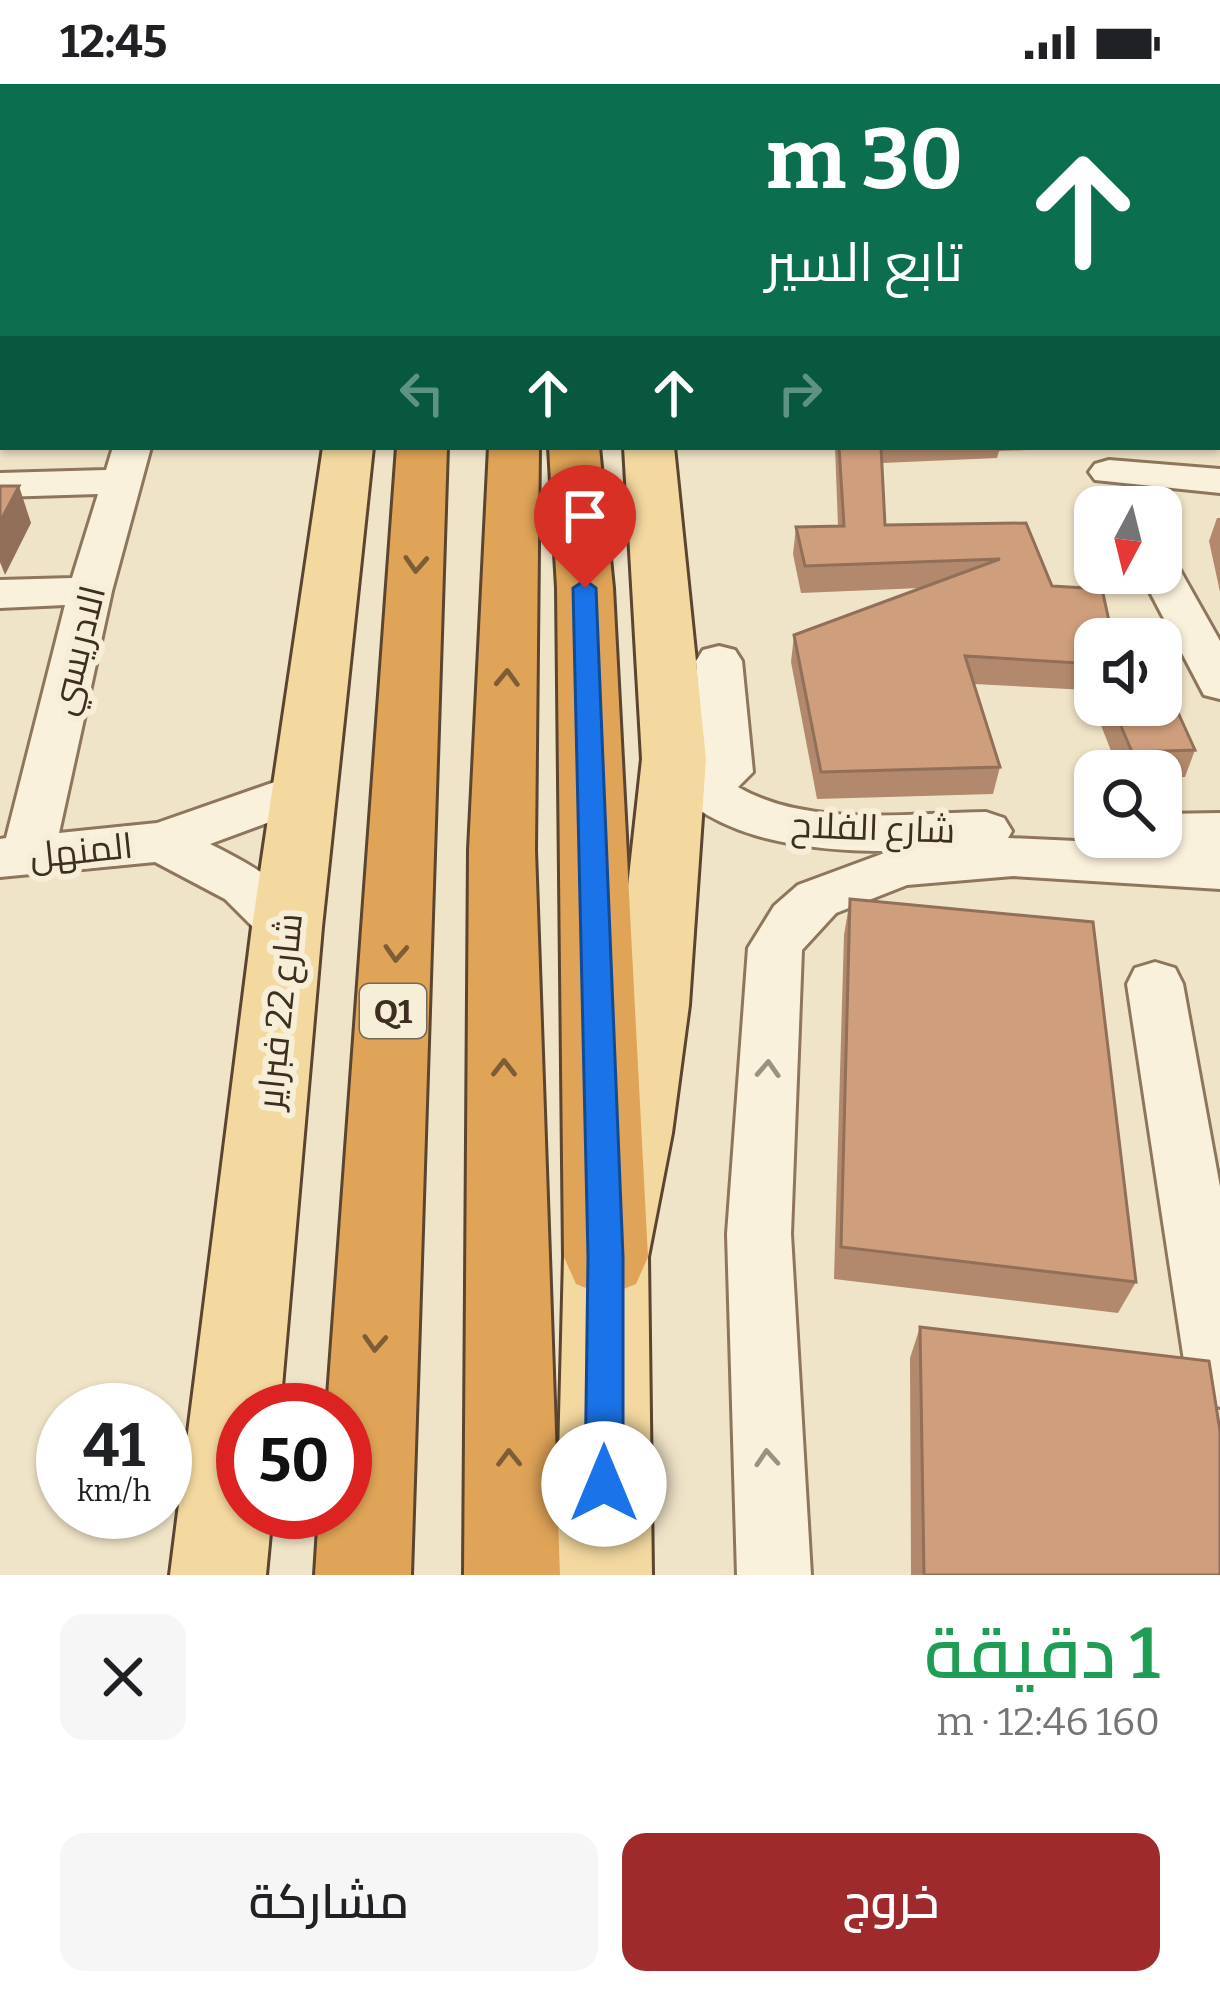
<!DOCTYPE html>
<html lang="ar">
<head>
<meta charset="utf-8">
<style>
	:root { --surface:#fff; --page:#f6f6f6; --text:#202124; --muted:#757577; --accent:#9e2a2b }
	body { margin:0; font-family:Bitter,Cairo,serif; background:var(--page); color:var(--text); direction:rtl; height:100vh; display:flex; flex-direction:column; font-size:45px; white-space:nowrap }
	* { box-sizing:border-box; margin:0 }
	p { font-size:39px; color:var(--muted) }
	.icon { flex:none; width:66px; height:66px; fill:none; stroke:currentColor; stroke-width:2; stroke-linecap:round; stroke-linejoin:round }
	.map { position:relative; height:1491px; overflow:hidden; direction:ltr }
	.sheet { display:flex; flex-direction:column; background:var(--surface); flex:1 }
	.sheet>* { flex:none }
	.banner { position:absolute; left:0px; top:0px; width:1221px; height:366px; box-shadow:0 3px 9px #0004; direction:rtl; background:#0b6e4f; color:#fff; overflow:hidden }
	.needle { width:78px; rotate:187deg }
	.tools { position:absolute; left:1074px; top:402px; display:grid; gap:24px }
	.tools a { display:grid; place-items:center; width:108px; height:108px; border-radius:24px; background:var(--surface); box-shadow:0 3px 9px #0004; font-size:60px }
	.speed { position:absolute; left:36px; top:1299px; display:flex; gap:24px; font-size:60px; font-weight:700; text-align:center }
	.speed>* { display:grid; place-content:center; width:156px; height:156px; border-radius:50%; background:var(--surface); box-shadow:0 3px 9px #0004; line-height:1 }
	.speed small { font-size:30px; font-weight:400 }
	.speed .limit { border:18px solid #d22; background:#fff; color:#111 }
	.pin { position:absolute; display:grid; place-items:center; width:102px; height:102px; color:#fff; margin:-123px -51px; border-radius:50% 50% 50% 0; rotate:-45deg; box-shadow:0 0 12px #0007 }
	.pin .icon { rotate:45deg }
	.me { position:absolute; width:132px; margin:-66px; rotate:0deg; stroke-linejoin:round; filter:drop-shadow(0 0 9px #0008) }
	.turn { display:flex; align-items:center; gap:42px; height:252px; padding:0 60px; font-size:54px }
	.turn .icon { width:156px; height:156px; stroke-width:2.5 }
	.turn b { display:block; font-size:84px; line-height:102px }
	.lanes { display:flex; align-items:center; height:114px; padding:0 60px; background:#0003; justify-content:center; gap:60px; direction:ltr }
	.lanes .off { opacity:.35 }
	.round { display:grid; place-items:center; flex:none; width:126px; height:126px; border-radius:24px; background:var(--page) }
	.head { display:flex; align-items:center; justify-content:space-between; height:204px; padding:0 60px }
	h1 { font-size:72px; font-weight:600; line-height:90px; color:#1e9e55 }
	.button { display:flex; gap:24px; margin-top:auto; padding:24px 60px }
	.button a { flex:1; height:138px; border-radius:24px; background:var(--accent); color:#fff; font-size:48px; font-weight:600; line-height:138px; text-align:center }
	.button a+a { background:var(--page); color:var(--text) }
	.status { display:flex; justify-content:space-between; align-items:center; height:84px; padding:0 60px; background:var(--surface); direction:ltr }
	.status svg { height:33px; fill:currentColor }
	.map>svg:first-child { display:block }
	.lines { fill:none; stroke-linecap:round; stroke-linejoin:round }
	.minor-casing { stroke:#8d765c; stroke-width:6 }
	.major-casing { stroke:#5b4430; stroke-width:6 }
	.highway-casing { stroke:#5b4430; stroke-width:6 }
	.minor { fill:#faf1dc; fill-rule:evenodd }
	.major { fill:#f3d9a0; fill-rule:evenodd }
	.highway { fill:#e0a458; fill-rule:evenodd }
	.wall { fill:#b2896c }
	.shaded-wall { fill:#916f58 }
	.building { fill:#cf9f7d; stroke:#916f58; stroke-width:3 }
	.oneway { stroke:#7e5d36 }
	.oneway2 { stroke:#9c907e }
	.route { fill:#1a73e8; stroke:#114b97; stroke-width:3 }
	.labels { text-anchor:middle; stroke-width:12; stroke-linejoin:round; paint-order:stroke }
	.shield { fill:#f7eed8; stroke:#756857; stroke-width:3 }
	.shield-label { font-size:33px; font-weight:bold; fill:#3d2e20 }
	.street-label { font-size:36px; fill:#3d2e20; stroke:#f7eed8 }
</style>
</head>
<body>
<div class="status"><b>12:45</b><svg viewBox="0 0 49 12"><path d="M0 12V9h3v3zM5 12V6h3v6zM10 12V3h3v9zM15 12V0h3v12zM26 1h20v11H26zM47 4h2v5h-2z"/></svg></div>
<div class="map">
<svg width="1220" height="1491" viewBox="0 0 1220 1491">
	<rect width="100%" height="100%" fill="#f0e4c8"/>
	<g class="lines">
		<defs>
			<path id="minor" d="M 221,0 L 249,0 L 220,3 Z
				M 880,0 L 908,0 L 910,3 L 882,3 Z
				M 1188,0 L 1217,0 L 1219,3 L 1190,3 Z
				M 0,50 L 3,50 L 3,68 L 0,68 Z
				M 0,109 L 3,109 L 0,133 Z
				M 113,363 L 151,363 L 112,507 L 59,749 L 157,739 L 306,687 L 324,692 L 331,705 L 324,718 L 210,760 C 250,780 292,802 314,843 L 306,858 L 287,864 L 268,858 L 225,815 L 155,778 L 0,793 L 0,755 L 6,754 L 65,521 L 0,524 L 0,496 L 72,494 L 98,410 L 0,413 L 0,389 L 106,386 Z
				M 1109,376 L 1220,385 L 1220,409 L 1095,396 L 1089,388 L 1095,380 Z
				M 1161,475 L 1176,479 L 1220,557 L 1220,615 L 1204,611 L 1140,489 L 1161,489 Z
				M 719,562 L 735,566 L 742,577 L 753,688 L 738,703 C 809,744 907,729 986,728 L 1004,734 L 1012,747 L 1008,754 L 1141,760 L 1138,753 L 1161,753 L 1161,730 L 1220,729 L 1220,805 L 1013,792 L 907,801 L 836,829 L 802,866 L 791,1150 L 811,1491 L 737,1491 L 727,1150 L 748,864 L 774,822 L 798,801 L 890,767 C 804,767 698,756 650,675 L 657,663 C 677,657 688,659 703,674 L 696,577 L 703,566 Z
				M 1155,878 L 1175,884 L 1183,900 L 1220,1103 L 1220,1323 L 1196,1314 L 1186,1290 L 1127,900 L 1135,884 Z"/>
			<path id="major" d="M 365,0 L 401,0 L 401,3 L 365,3 Z
				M 567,0 L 603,0 L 604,3 L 568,3 Z
				M 323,363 L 373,363 L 322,843 L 280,1326 L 243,1326 L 243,1428 L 272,1428 L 266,1491 L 170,1491 L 252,843 Z
				M 624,363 L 674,363 L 706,675 L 689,921 L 672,1049 L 648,1173 L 652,1491 L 556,1491 L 564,1173 L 594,1049 L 615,921 L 642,675 Z"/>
			<path id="highway" d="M 423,0 L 459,0 L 459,3 L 423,3 Z
				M 489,0 L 525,0 L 525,3 L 489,3 Z
				M 397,363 L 447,363 L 411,1491 L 315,1491 L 319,1428 L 345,1428 L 345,1326 L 327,1326 Z
				M 489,363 L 539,363 L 535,766 L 560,1491 L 464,1491 L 469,766 Z
				M 549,363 L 599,363 L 613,504 L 648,1173 L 636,1200 L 606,1212 L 576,1200 L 564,1173 L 557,504 Z"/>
		</defs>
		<use href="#minor" class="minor-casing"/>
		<use href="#major" class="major-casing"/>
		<use href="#highway" class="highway-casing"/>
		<use href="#minor" class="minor"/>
		<use href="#major" class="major"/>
		<use href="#highway" class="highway"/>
	</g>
	<path class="wall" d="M 1218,29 L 1220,31 L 1220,339 L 1218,336 Z
		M 835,363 L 1028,363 L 1027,366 L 999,367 L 997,374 L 882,379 L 885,441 L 1026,439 L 1052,502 L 1095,555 L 1095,621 L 1161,621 L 1195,666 L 1185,693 L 1161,694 L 1161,687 L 1119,687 L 1087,606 L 974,600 L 1000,683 L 993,710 L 817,715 L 791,578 L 794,551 L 921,504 L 801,509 L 793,470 L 796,443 L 838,442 Z
		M 1217,434 L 1220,434 L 1220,508 L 1209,457 Z
		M 850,815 L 1136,1198 L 1118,1229 L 834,1195 L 844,851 Z
		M 920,1243 L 1220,1491 L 911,1491 L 910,1274 Z"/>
	<path class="shaded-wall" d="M 19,402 L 31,439 L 5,491 L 0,478 L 0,438 Z"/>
	<path class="building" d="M 648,0 L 889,0 L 890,3 L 649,3 Z
		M 958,0 L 1194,0 L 1196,3 L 959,3 Z
		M 1218,41 L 1220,44 L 1220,84 L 1218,84 L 1220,93 L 1220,313 L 1218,310 Z
		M 839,363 L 881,363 L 885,441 L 1026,439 L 1052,502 L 1102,505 L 1111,546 L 1143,551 L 1145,555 L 1095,555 L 1095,580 L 965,572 L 1000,683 L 821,688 L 794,551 L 1000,475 L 805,482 L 796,443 L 844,442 Z
		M 0,402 L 19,402 L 0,438 Z
		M 1161,591 L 1195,666 L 1132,668 L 1112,621 L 1161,621 Z
		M 850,815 L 1093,838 L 1136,1198 L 841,1163 Z
		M 920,1243 L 1209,1277 L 1220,1347 L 1220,1491 L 924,1491 Z"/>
	<defs><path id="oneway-chevron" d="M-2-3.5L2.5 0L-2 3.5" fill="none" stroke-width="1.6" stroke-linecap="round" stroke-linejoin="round" transform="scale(3)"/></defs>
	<g class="oneway">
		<use href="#oneway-chevron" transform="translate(416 480) rotate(93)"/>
		<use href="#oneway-chevron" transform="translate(507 594) rotate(-88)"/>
		<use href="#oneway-chevron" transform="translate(396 869) rotate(93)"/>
		<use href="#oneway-chevron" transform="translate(504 984) rotate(-90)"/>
		<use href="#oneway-chevron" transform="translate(375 1259) rotate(93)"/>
		<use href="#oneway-chevron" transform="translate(509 1374) rotate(-91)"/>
	</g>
	<g class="oneway2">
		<use href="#oneway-chevron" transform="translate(768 985) rotate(-87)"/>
		<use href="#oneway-chevron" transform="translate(767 1374) rotate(-94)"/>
	</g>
	<path class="route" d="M 585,496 L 596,504 L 623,1173 L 623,1400 L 618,1414 L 604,1419 L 591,1414 L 585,1400 L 588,1173 L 573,504 Z"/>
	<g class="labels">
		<rect class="shield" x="360" y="900" width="66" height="54" rx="9"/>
		<g class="shield-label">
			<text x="393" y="939">Q1</text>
		</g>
		<g class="street-label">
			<text transform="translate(77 566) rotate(-76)" y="13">الادريسي</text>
			<text transform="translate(873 743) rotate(2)" y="13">شارع الفلاح</text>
			<text transform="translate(81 766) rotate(-6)" y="13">المنهل</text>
			<text transform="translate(279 927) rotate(-84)" y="13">شارع 22 فبراير</text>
		</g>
	</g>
</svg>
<div class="tools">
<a><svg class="needle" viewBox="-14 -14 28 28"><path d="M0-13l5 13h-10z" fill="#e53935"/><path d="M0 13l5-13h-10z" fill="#757577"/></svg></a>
<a><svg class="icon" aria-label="sound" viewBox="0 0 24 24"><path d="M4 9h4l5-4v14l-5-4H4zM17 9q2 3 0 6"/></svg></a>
<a><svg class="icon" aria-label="search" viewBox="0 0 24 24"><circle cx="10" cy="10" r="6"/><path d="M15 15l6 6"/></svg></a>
</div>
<div class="speed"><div>41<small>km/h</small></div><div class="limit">50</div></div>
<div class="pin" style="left:585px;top:504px;background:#d93025"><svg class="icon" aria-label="arrive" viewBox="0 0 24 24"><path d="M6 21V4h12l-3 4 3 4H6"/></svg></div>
<svg class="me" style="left:604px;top:1400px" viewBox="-20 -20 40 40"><circle r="19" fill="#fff"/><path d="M0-13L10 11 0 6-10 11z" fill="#1a73e8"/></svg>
<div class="banner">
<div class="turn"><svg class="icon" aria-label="ahead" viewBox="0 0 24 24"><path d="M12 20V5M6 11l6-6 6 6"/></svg><div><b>30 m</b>تابع السير</div></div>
<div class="lanes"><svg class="icon off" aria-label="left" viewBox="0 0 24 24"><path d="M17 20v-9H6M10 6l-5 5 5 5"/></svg><svg class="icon" aria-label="ahead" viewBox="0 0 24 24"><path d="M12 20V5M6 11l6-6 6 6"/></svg><svg class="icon" aria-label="ahead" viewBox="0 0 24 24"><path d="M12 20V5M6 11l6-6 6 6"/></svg><svg class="icon off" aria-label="right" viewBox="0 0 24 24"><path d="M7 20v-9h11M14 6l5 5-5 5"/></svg></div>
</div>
</div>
<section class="sheet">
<div class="head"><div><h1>1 دقيقة</h1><p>160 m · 12:46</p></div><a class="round"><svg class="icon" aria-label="close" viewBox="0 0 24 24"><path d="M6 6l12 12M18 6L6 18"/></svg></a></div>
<div class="button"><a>خروج</a><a>مشاركة</a></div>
</section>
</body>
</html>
